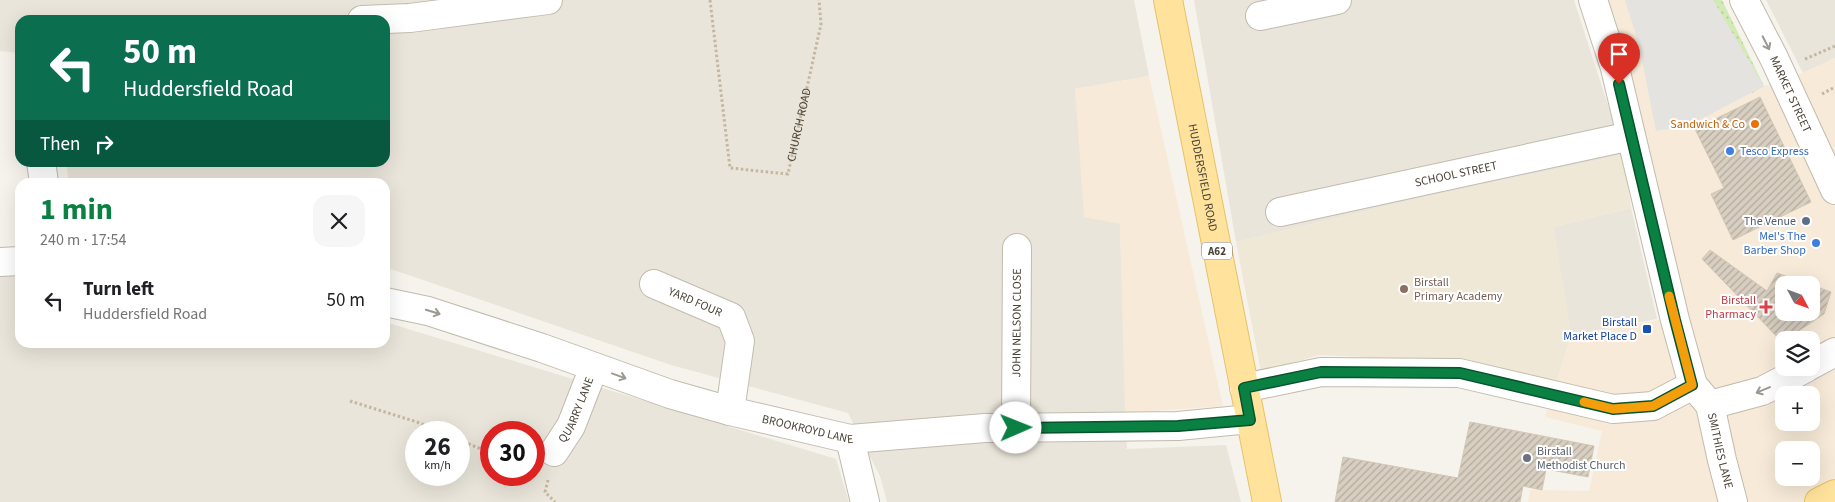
<!DOCTYPE html>
<html lang="en">
<head>
<meta charset="utf-8">
<style>
	:root { --surface:#fff; --page:#f6f6f6; --text:#202124; --muted:#757577; --accent:#0b8043 }
	body { margin:0; font-family:"Source Sans 3",sans-serif; background:var(--page); color:var(--text); height:100vh; display:flex; flex-direction:column; font-size:19px; white-space:nowrap }
	* { box-sizing:border-box; margin:0 }
	p { font-size:16px; color:var(--muted) }
	.icon { flex:none; width:28px; height:28px; fill:none; stroke:currentColor; stroke-width:2; stroke-linecap:round; stroke-linejoin:round }
	.map { position:relative; flex:1; overflow:hidden }
	.panel { position:absolute; left:15px; top:178px; width:375px; height:170px; display:flex; flex-direction:column; background:var(--surface); border-radius:15px; box-shadow:0 5px 20px #0002 }
	.panel>* { flex:none }
	.top-card { position:absolute; left:15px; top:15px; width:375px; height:152px; border-radius:15px; box-shadow:0 5px 20px #0002; background:#0b6e4f; color:#fff; overflow:hidden }
	.needle { width:32px; rotate:131deg }
	.controls { position:absolute; left:1775px; top:276px; display:grid; gap:10px }
	.controls a { display:grid; place-items:center; width:45px; height:45px; border-radius:10px; background:var(--surface); box-shadow:0 5px 20px #0002; font-size:25px }
	.speed { position:absolute; left:405px; top:421px; display:flex; gap:10px; font-size:25px; font-weight:700; text-align:center }
	.speed>* { display:grid; place-content:center; width:65px; height:65px; border-radius:50%; background:var(--surface); box-shadow:0 5px 20px #0002; line-height:1 }
	.speed small { font-size:12px; font-weight:400 }
	.speed .limit { border:8px solid #d22; background:#fff; color:#111 }
	.pin { position:absolute; display:grid; place-items:center; width:42px; height:42px; color:#fff; margin:-51px -21px; border-radius:50% 50% 50% 0; rotate:-45deg; box-shadow:0 0 5px #0007 }
	.pin .icon { rotate:45deg }
	.me { position:absolute; width:55px; margin:-28px; rotate:89deg; stroke-linejoin:round; filter:drop-shadow(0 0 4px #0008) }
	.turn { display:flex; align-items:center; gap:18px; height:105px; padding:0 25px; font-size:22px }
	.turn .icon { width:65px; height:65px; stroke-width:2.5 }
	.turn b { display:block; font-size:35px; line-height:42px }
	.then { display:flex; align-items:center; height:48px; padding:0 25px; background:#0003; gap:10px; font-size:19px }
	.round { display:grid; place-items:center; flex:none; width:52px; height:52px; border-radius:15px; background:var(--page) }
	.overview { display:flex; align-items:center; justify-content:space-between; height:85px; padding:0 25px }
	h1 { font-size:30px; font-weight:700; line-height:38px; color:var(--accent) }
	ul { padding:0; list-style:none }
	li { display:flex; align-items:center; gap:15px; height:75px; padding:0 25px }
	li div { flex:1 }
	li b { display:block; font-size:19px }
	li em { font-style:normal }
	.map>svg:first-child { display:block }
	.residential { fill:#eae5da; fill-rule:evenodd }
	.commercial { fill:#f7ead8; fill-rule:evenodd }
	.education { fill:#efe8d6 }
	.grass { fill:url(#grass-dots) }
	.parking { fill:#e5e3e0 }
	.building { fill:url(#building-hatch); stroke:#d3c7b4; fill-rule:evenodd }
	.lines { fill:none; stroke-linecap:round; stroke-linejoin:round }
	.minor-casing { stroke:#c2bbae; stroke-width:30 }
	.major-casing { stroke:#e6c16a; stroke-width:30 }
	.path { stroke:#c4b79f; stroke-width:3; stroke-dasharray:2.5 2.5; stroke-linecap:butt }
	.minor { stroke:#fff; stroke-width:28 }
	.major { stroke:#ffe39c; stroke-width:28 }
	.oneway { stroke:#9c9892 }
	.route-casing { stroke:#07532c; stroke-width:12 }
	.route { stroke:#0b8043; stroke-width:9 }
	.slow { stroke:#f59e0b; stroke-width:9 }
	.food-dot { fill:#e8710a; stroke:#fff; stroke-width:2 }
	.shop-dot { fill:#3f7fe0; stroke:#fff; stroke-width:2 }
	.service-dot { fill:#5c6f8a; stroke:#fff; stroke-width:2 }
	.education-dot { fill:#8d6e63; stroke:#fff; stroke-width:2 }
	.health-dot { fill:#e0444e; stroke:#fff; stroke-width:2 }
	.transit-dot { fill:#1a4fb4; stroke:#fff; stroke-width:2 }
	.worship-dot { fill:#6b7280; stroke:#fff; stroke-width:2 }
	.labels { text-anchor:middle; stroke-width:4; stroke-linejoin:round; paint-order:stroke }
	.shield { fill:#fff; stroke:#817c74; stroke-width:1 }
	.shield-label { font-size:11px; font-weight:bold; fill:#4b4439 }
	.street-label { font-size:12px; fill:#4b4439; stroke:#fff }
	.food-label { font-size:12px; fill:#c56008; stroke:#fff; text-anchor:end }
	.shop-label { font-size:12px; fill:#366cbe; stroke:#fff; text-anchor:start }
	.service-label { font-size:12px; fill:#4e5e75; stroke:#fff; text-anchor:end }
	.education-label { font-size:12px; fill:#785e54; stroke:#fff; text-anchor:start }
	.health-label { font-size:12px; fill:#be3a42; stroke:#fff; text-anchor:end }
	.transit-label { font-size:12px; fill:#164399; stroke:#fff; text-anchor:end }
	.worship-label { font-size:12px; fill:#5b616d; stroke:#fff; text-anchor:start }
</style>
</head>
<body>
<div class="map">
<svg width="1835" height="502" viewBox="0 0 1835 502">
	<defs>
		<pattern id="grass-dots" width="8" height="8" patternUnits="userSpaceOnUse" patternTransform="scale(1.25)"><rect width="8" height="8" fill="#d2eab5"/><path d="M2 2h.1M6 6h.1" fill="none" stroke="#b6ca9c" stroke-width="1.8" stroke-linecap="round"/></pattern>
		<pattern id="building-hatch" width="6" height="6" patternUnits="userSpaceOnUse" patternTransform="scale(1.25)"><rect width="6" height="6" fill="#d8cfc1"/><path d="M-1 1l2-2M0 6l6-6M5 7l2-2" fill="none" stroke="#b1aa9e"/></pattern>
	</defs>
	<rect width="100%" height="100%" fill="#f6f3ec"/>
	<path class="residential" d="M 0,0 L 1134,0 L 1149,76 L 1075,89 L 1078,120 L 1120,224 L 1127,449 L 1226,445 L 1241,502 L 887,502 L 880,476 L 848,413 L 671,365 L 385,267 L 385,182 L 68,182 L 67,163 L 385,162 L 385,20 L 20,20 L 20,53 L 0,51 Z
		M 1194,0 L 1574,0 L 1624,155 L 1430,196 L 1236,242 Z
		M 1766,0 L 1835,0 L 1835,58 L 1803,73 Z
		M 1631,208 L 1657,319 L 1571,335 L 1553,227 Z
		M 20,273 L 20,342 L 385,342 L 385,322 L 836,459 L 849,502 L 0,502 L 0,275 ZM 416,432 L 459,432 L 459,475 L 416,475 ZM 491,432 L 534,432 L 534,475 L 491,475 Z"/>
	<path class="commercial" d="M 1604,0 L 1713,0 L 1764,86 L 1803,73 L 1835,58 L 1835,502 L 1528,502 L 1530,490 L 1589,491 L 1602,431 L 1545,417 L 1571,335 L 1688,315 ZM 1784,285 L 1811,285 L 1811,312 L 1784,312 ZM 1784,340 L 1811,340 L 1811,368 L 1784,368 ZM 1784,395 L 1811,395 L 1811,422 L 1784,422 ZM 1784,450 L 1811,450 L 1811,478 L 1784,478 Z
		M 1149,76 L 1223,406 L 1125,413 L 1120,224 L 1084,217 L 1075,89 Z"/>
	<path class="education" d="M 1624,155 L 1631,208 L 1553,227 L 1571,335 L 1556,383 L 1456,361 L 1319,355 L 1261,372 L 1236,242 L 1430,196 Z"/>
	<path class="grass" d="M 1699,0 L 1722,0 L 1764,86 L 1752,93 Z"/>
	<path class="parking" d="M 1625,0 L 1713,0 L 1764,86 L 1690,125 L 1656,131 L 1639,45 Z"/>
	<path class="building" d="M 1760,97 L 1811,202 L 1733,240 L 1711,194 L 1724,188 L 1695,129 Z
		M 1710,250 L 1767,291 L 1777,273 L 1831,292 L 1824,314 L 1782,342 L 1702,259 ZM 1784,285 L 1811,285 L 1811,312 L 1784,312 Z
		M 1470,422 L 1594,446 L 1588,477 L 1546,469 L 1542,490 L 1523,486 L 1520,502 L 1335,502 L 1343,457 L 1458,478 Z"/>
	<g class="lines">
		<defs>
			<g id="minor">
				<path id="s2" d="M 1593,0 L 1615,68 L 1675,320 L 1693,385 L 1710,405 L 1722,460 L 1733,502"/>
				<path id="s3" d="M 1744,0 L 1774,58 L 1835,190"/>
				<path d="M 1260,16 L 1337,0"/>
				<path d="M 362,20 L 410,18 L 548,0"/>
				<path d="M 41,162 L 44,182"/>
				<path id="s4" d="M 1280,212 L 1631,136"/>
				<path d="M 0,262 L 20,261"/>
				<path id="s5" d="M 654,284 L 731,317 L 740,341 L 730,411"/>
				<path id="s6" d="M 385,302 L 428,311 L 542,348 L 670,394 L 730,411 L 850,439 L 985,428 L 1178,426 L 1250,419"/>
				<path d="M 1811,365 L 1835,352"/>
				<path d="M 1244,388 L 1321,372 L 1459,373 L 1613,409 L 1653,406 L 1693,385"/>
				<path d="M 1710,405 L 1762,391 L 1806,368"/>
				<path id="s7" d="M 1016,428 L 1017,248"/>
				<path d="M 850,439 L 865,502"/>
				<path id="s8" d="M 554,452 L 571,426 L 594,367"/>
			</g>
			<g id="major">
				<path id="s9" d="M 1168,0 L 1267,502"/>
				<path d="M 1819,502 L 1835,494"/>
			</g>
		</defs>
		<use href="#minor" class="minor-casing"/>
		<use href="#major" class="major-casing"/>
		<g class="path">
			<path id="s1" d="M 710,0 L 730,168 L 788,174 L 821,24 L 819,0"/>
			<path d="M 1805,59 L 1835,46"/>
			<path d="M 1822,94 L 1835,87"/>
			<path d="M 350,401 L 417,422 L 442,432"/>
			<path d="M 459,440 L 491,453"/>
			<path d="M 548,480 L 545,492 L 555,502"/>
		</g>
		<use href="#minor" class="minor"/>
		<use href="#major" class="major"/>
	</g>
	<defs><path id="oneway-shaft" d="M-6 0H5M1.5-3L5.5 0L1.5 3" fill="none" stroke-width="1.6" stroke-linecap="round" stroke-linejoin="round" transform="scale(1.25)"/></defs>
	<g class="oneway">
		<use href="#oneway-shaft" transform="translate(1766 43) rotate(63)"/>
		<use href="#oneway-shaft" transform="translate(433 312) rotate(17)"/>
		<use href="#oneway-shaft" transform="translate(619 376) rotate(20)"/>
		<use href="#oneway-shaft" transform="translate(1763 390) rotate(157)"/>
	</g>
	<g class="lines">
		<defs>
			<path id="route" d="M 1016,428 L 1178,426 L 1250,420 L 1244,388 L 1321,372 L 1460,373 L 1613,409 L 1653,406 L 1692,385 L 1675,320 L 1619,84"/>
		</defs>
		<use href="#route" class="route-casing"/>
		<use href="#route" class="route"/>
		<path class="slow" d="M 1584,402 L 1613,409 L 1653,406 L 1692,385 L 1669,296"/>
	</g>
	<circle class="food-dot" cx="1755" cy="124" r="5"/>
	<g class="shop-dot">
		<circle cx="1730" cy="151" r="5"/>
		<circle cx="1816" cy="243" r="5"/>
	</g>
	<circle class="service-dot" cx="1806" cy="221" r="5"/>
	<circle class="education-dot" cx="1404" cy="289" r="5"/>
	<path class="health-dot" d="M1763.5 299.5h5v5h5v5h-5v5h-5v-5h-5v-5h5z"/>
	<rect class="transit-dot" x="1642" y="324" width="10" height="10" rx="2.5"/>
	<circle class="worship-dot" cx="1527" cy="458" r="5"/>
	<g class="labels">
		<rect class="shield" x="1202" y="242.5" width="30" height="17" rx="4"/>
		<g class="shield-label">
			<text x="1217" y="255">A62</text>
		</g>
		<g class="street-label">
			<text dy="4" stroke="none"><textPath href="#s3" startOffset="105">MARKET STREET</textPath></text>
			<text dy="4" stroke="none"><textPath href="#s1" startOffset="278">CHURCH ROAD</textPath></text>
			<text dy="4" stroke="none"><textPath href="#s4" startOffset="180">SCHOOL STREET</textPath></text>
			<text dy="4" stroke="none"><textPath href="#s9" startOffset="181">HUDDERSFIELD ROAD</textPath></text>
			<text dy="4" stroke="none"><textPath href="#s5" startOffset="45">YARD FOUR</textPath></text>
			<text dy="4" stroke="none"><textPath href="#s7" startOffset="105">JOHN NELSON CLOSE</textPath></text>
			<text dy="4" stroke="none"><textPath href="#s8" startOffset="48">QUARRY LANE</textPath></text>
			<text dy="4" stroke="none"><textPath href="#s6" startOffset="442">BROOKROYD LANE</textPath></text>
			<text dy="4" stroke="none"><textPath href="#s2" startOffset="471">SMITHIES LANE</textPath></text>
		</g>
		<g class="food-label">
			<text x="1745" y="128">Sandwich &amp; Co</text>
		</g>
		<g class="shop-label">
			<text x="1740" y="155">Tesco Express</text>
			<text x="1806" y="240" text-anchor="end">Mel's The<tspan x="1806" dy="14">Barber Shop</tspan></text>
		</g>
		<g class="service-label">
			<text x="1796" y="225">The Venue</text>
		</g>
		<g class="education-label">
			<text x="1414" y="286">Birstall<tspan x="1414" dy="14">Primary Academy</tspan></text>
		</g>
		<g class="health-label">
			<text x="1756" y="304">Birstall<tspan x="1756" dy="14">Pharmacy</tspan></text>
		</g>
		<g class="transit-label">
			<text x="1637" y="326">Birstall<tspan x="1637" dy="14">Market Place D</tspan></text>
		</g>
		<g class="worship-label">
			<text x="1537" y="455">Birstall<tspan x="1537" dy="14">Methodist Church</tspan></text>
		</g>
	</g>
</svg>
<div class="controls">
<a><svg class="needle" viewBox="-14 -14 28 28"><path d="M0-13l5 13h-10z" fill="#e53935"/><path d="M0 13l5-13h-10z" fill="#757577"/></svg></a>
<a><svg class="icon" aria-label="layers" viewBox="0 0 24 24"><path d="M12 4l9 5-9 5-9-5zM3 14l9 5 9-5"/></svg></a>
<a>+</a>
<a>−</a>
</div>
<div class="speed"><div>26<small>km/h</small></div><div class="limit">30</div></div>
<div class="pin" style="left:1619px;top:84px;background:#d93025"><svg class="icon" aria-label="arrive" viewBox="0 0 24 24"><path d="M6 21V4h12l-3 4 3 4H6"/></svg></div>
<svg class="me" style="left:1016px;top:428px" viewBox="-20 -20 40 40"><circle r="19" fill="#fff"/><path d="M0-13L10 11 0 6-10 11z" fill="#0b8043"/></svg>
<div class="top-card">
<div class="turn"><svg class="icon" aria-label="left" viewBox="0 0 24 24"><path d="M17 20v-9H6M10 6l-5 5 5 5"/></svg><div><b>50 m</b>Huddersfield Road</div></div>
<div class="then">Then<svg class="icon" aria-label="right" viewBox="0 0 24 24"><path d="M7 20v-9h11M14 6l5 5-5 5"/></svg></div>
</div>
<section class="panel">
<div class="overview"><div><h1>1 min</h1><p>240 m · 17:54</p></div><a class="round"><svg class="icon" aria-label="close" viewBox="0 0 24 24"><path d="M6 6l12 12M18 6L6 18"/></svg></a></div>
<ul>
<li><svg class="icon" aria-label="left" viewBox="0 0 24 24"><path d="M17 20v-9H6M10 6l-5 5 5 5"/></svg><div><b>Turn left</b><p>Huddersfield Road</p></div><em>50 m</em></li>
</ul>
</section>
</div>
</body>
</html>
